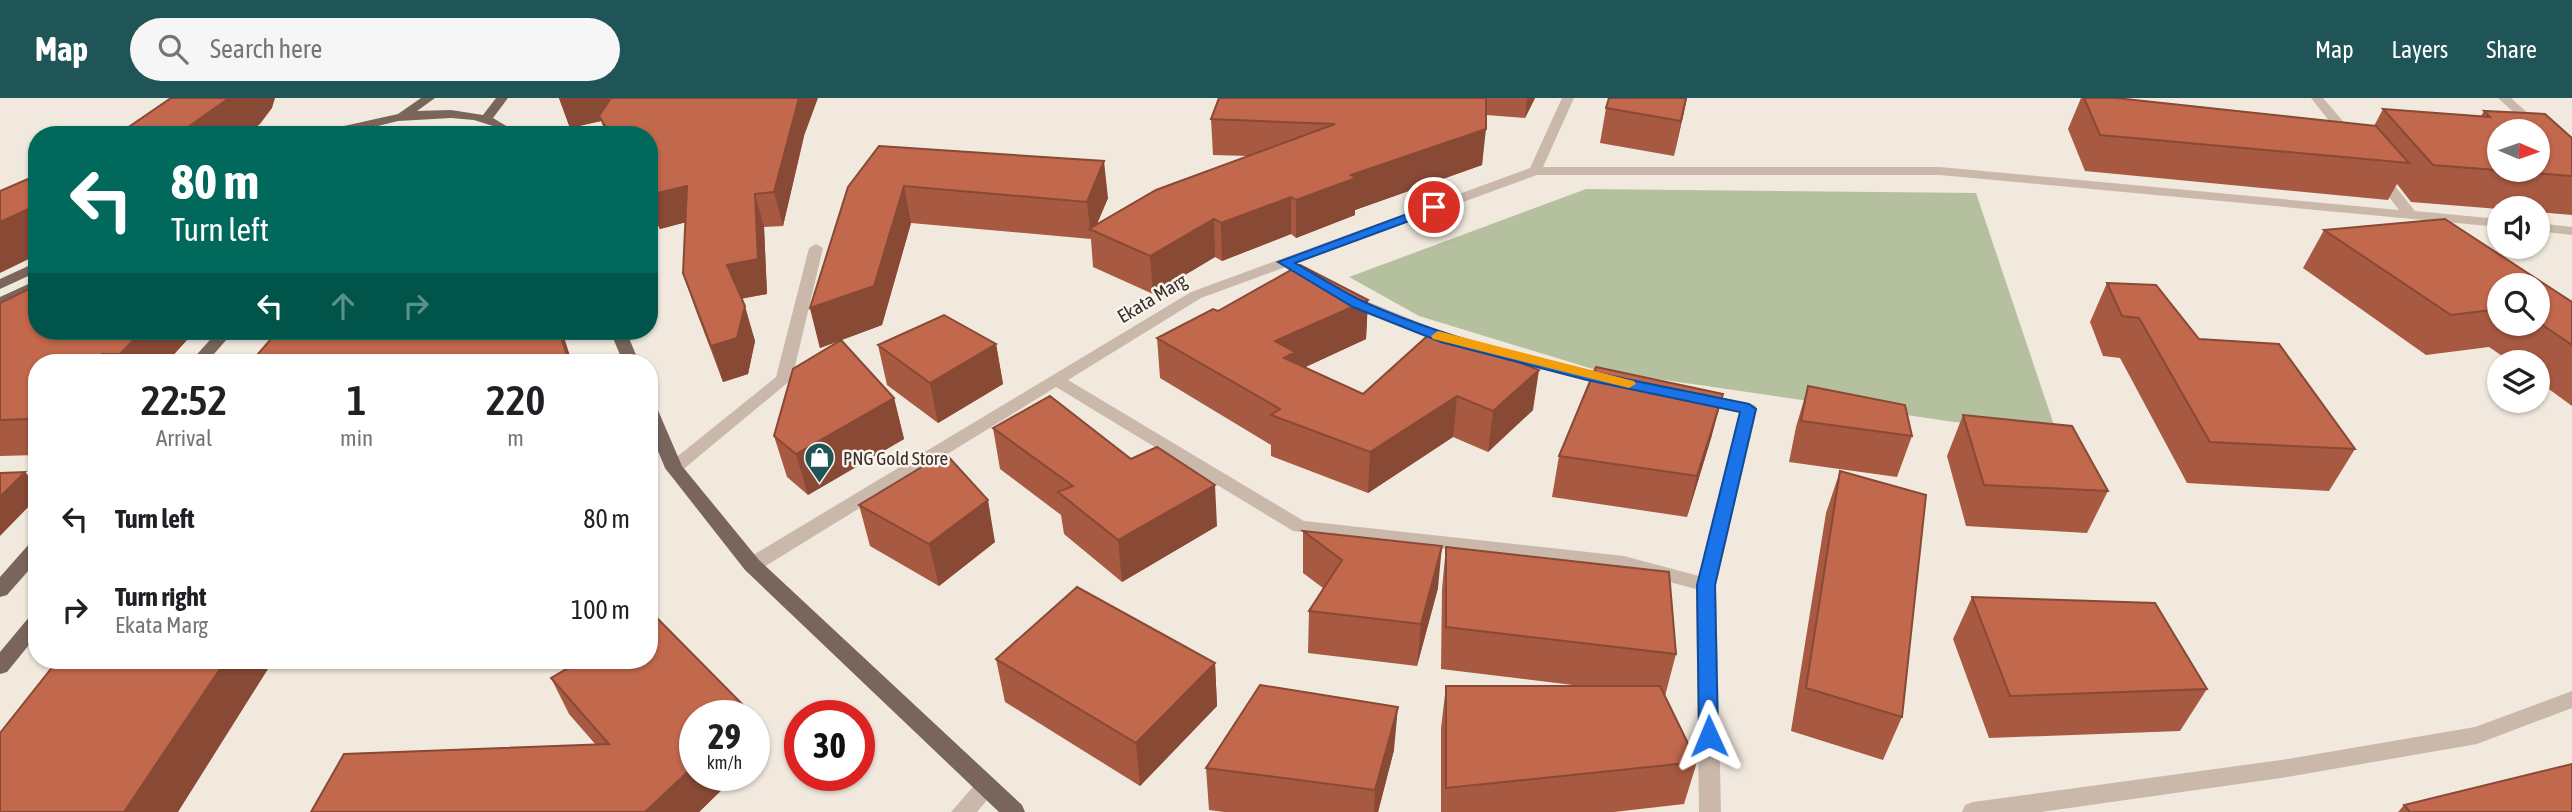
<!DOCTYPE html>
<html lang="en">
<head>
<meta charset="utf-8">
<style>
	:root { --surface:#fff; --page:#f6f6f6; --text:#202124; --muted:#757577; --accent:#205558 }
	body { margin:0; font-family:"Asap Condensed",sans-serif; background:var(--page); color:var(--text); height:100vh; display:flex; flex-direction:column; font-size:26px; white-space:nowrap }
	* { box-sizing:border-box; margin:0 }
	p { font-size:23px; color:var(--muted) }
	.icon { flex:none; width:38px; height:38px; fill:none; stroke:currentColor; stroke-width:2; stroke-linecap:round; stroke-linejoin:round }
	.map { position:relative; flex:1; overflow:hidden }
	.details { position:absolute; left:28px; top:256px; width:630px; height:315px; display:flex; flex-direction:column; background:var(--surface); border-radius:28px; box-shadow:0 2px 5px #0004 }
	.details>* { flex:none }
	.guide { position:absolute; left:28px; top:28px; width:630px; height:214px; border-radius:28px; box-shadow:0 2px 5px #0004; background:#00695c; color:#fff; overflow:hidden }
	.needle { width:46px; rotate:92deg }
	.controls { position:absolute; left:2487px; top:21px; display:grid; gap:14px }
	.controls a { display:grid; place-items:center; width:63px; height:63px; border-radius:50%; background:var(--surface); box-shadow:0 2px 5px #0004; font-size:35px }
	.speed { position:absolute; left:679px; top:602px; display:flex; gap:14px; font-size:35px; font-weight:700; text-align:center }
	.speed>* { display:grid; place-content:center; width:91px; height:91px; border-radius:50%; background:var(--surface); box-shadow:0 2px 5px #0004; line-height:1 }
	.speed small { font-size:18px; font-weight:400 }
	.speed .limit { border:10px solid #d22; background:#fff; color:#111 }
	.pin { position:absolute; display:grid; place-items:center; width:60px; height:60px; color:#fff; margin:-30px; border:4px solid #fff; border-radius:50%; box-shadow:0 2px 7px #0007 }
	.me { position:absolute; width:77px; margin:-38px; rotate:359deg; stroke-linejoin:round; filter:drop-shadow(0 0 5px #0008) }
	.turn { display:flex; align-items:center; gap:24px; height:147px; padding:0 28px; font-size:32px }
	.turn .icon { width:91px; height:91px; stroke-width:2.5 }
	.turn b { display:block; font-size:49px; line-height:60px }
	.lanes { display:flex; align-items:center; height:66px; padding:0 28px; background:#0003; justify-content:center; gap:35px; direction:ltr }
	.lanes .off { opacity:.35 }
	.eta { display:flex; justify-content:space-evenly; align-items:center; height:119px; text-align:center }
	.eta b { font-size:42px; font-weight:600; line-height:49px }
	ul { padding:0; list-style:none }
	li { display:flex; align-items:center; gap:21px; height:91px; padding:0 28px }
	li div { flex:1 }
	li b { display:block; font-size:26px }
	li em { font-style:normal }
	header { display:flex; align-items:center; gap:42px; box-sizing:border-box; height:98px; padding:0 35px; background:var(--accent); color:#fff }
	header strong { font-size:33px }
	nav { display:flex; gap:38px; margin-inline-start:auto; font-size:24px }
	.search { width:490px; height:63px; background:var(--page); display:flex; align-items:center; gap:18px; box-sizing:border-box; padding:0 24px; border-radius:38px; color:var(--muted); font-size:26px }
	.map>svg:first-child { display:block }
	.green { fill:#b5c19e }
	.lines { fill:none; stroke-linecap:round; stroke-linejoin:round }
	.street { fill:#cab9aa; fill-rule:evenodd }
	.primary { fill:#79655b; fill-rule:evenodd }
	.wall { fill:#a75941; fill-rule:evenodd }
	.shaded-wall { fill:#884935 }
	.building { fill:#c2684c; stroke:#884935; stroke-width:2; fill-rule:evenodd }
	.route { fill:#1a73e8; stroke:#114b97; stroke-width:2 }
	.slow { fill:#f59e0b }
	.labels { text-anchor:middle; stroke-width:5; stroke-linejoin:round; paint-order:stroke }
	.street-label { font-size:19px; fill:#382e2a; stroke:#f9f3eb }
	.poi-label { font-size:19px; fill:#382e2a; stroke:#f9f3eb; text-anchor:start }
</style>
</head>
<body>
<header>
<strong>Map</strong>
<div class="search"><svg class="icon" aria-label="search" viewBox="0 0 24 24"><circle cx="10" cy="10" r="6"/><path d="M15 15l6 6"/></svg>Search here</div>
<nav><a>Map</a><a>Layers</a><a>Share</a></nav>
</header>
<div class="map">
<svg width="2572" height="714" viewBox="0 0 2572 714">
	<rect width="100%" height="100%" fill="#f2e9de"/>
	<path class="green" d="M 1586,91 L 1976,95 L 2058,339 L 1596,272 L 1419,218 L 1349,179 Z"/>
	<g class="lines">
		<path class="street" d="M 1562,0 L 1574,0 L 1543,69 L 1940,69 L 2399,112 L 2371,76 L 2378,72 L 2383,73 L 2415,113 L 2499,121 L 2499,129 L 1940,77 L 1537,77 L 1201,200 L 1068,282 L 1304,423 L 1624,458 L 1699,478 L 1740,314 L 1694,305 L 1692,301 L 1700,296 L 1755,307 L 1757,311 L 1716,487 L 1721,714 L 1699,714 L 1696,491 L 1624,472 L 1293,433 L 1056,289 L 759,472 L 745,472 L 742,467 L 745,462 L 1191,194 L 1530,70 Z
			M 2311,0 L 2323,0 L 2355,37 L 2355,43 L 2345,43 Z
			M 2498,0 L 2511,0 L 2572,54 L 2572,65 L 2567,64 L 2538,37 L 2538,33 L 2534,33 Z
			M 2538,125 L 2572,129 L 2572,137 L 2538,133 Z
			M 816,146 L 823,150 L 792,281 L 680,374 L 668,374 L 665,370 L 668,366 L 776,279 L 809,150 Z
			M 1347,195 L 1452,238 L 1620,280 L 1622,283 L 1614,288 L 1440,244 L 1342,203 L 1339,200 Z
			M 2572,593 L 2572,610 L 2477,646 L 2281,680 L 2041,714 L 1962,714 L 1965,707 L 1973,704 L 2281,662 L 2475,629 Z
			M 986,681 L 994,683 L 997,690 L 977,714 L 951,714 L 978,683 Z"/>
		<path class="primary" d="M 421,0 L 435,0 L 417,13 L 451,12 L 483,17 L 496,0 L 508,0 L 493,20 L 521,37 L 506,37 L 493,28 L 474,22 L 451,20 L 398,23 L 342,37 L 323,37 L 344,28 L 398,16 Z
			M 37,164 L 37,174 L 0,191 L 0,181 Z
			M 37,182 L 37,192 L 0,210 L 0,199 Z
			M 218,233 L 234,233 L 207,264 L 190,264 Z
			M 610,233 L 626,233 L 639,264 L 623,264 Z
			M 649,305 L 657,310 L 682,368 L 759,462 L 1022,707 L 1025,714 L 999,714 L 745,472 L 665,370 L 649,331 Z
			M 37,444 L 37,463 L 7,497 L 0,499 L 0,479 L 30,445 Z
			M 37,516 L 37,537 L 7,574 L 0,576 L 0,554 L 30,518 Z"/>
	</g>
	<path class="wall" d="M 559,0 L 804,38 L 783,128 L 764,129 L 767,196 L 741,201 L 755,243 L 748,276 L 723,284 L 695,210 L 683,175 L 686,124 L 660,131 L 649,113 L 649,37 L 606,37 L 601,23 L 570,30 Z
		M 1219,0 L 1535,0 L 1525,20 L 1486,17 L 1482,67 L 1355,112 L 1355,117 L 1296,140 L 1291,136 L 1222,163 L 1215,159 L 1153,196 L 1093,169 L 1091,141 L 911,125 L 882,227 L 820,250 L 810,210 L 879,48 L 1108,100 L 1097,126 L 1248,58 L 1213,57 L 1211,21 Z
		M 1687,0 L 1674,58 L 1600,45 L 1606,10 Z
		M 2081,0 L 2116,0 L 2374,28 L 2383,11 L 2481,18 L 2484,13 L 2572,40 L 2572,117 L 2538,114 L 2538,110 L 2499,111 L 2411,104 L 2397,86 L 2388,102 L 2085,73 L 2068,31 Z
		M 2445,121 L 2572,204 L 2572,308 L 2538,283 L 2538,264 L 2511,264 L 2489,249 L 2426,257 L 2303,170 L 2324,132 ZM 2499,187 L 2538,187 L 2538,226 L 2499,226 Z
		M 2107,185 L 2199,241 L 2355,351 L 2329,393 L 2187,385 L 2120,260 L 2103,258 L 2090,224 Z
		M 1368,202 L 1366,241 L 1305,269 L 1363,296 L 1434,232 L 1533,312 L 1488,354 L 1453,339 L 1368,395 L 1271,358 L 1271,347 L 1160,280 L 1157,240 L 1218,213 Z
		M 0,205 L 37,233 L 195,233 L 167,264 L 37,264 L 37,357 L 0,358 Z
		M 996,246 L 1003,286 L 938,325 L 887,287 L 878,247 Z
		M 1808,288 L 1912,338 L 1897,379 L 1789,364 L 1796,329 Z
		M 894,300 L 904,341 L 808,397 L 787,379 L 774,338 Z
		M 1963,317 L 2108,393 L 2087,435 L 1966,428 L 1947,358 Z
		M 993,330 L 1217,428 L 1122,484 L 1064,436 L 1061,417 L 1000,371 Z
		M 1712,337 L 1687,419 L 1552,399 L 1559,358 Z
		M 1840,373 L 1902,619 L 1883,662 L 1791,633 L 1826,415 Z
		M 859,407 L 995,444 L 939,488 L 870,448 Z
		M 1303,433 L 1438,490 L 1417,568 L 1308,555 L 1309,513 L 1323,490 L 1303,475 Z
		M 1446,449 L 1676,556 L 1665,598 L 1697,664 L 1684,706 L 1614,714 L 1441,714 L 1441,630 L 1446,588 L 1581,588 L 1441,571 L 1442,491 Z
		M 1972,499 L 2207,591 L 2180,633 L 1989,640 L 1953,541 Z
		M 996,561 L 1215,565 L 1217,608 L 1140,688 L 1005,604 Z
		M 58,562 L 434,562 L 268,571 Z
		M 551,580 L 695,677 L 737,677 L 699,714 L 311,714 L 596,647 L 569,616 Z
		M 1394,652 L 1378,714 L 1224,714 L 1209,712 L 1206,670 Z
		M 2404,707 L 2572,714 L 2398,714 Z"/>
	<path class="shaded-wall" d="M 229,0 L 275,0 L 272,10 L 260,26 L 245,37 L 177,37 Z
		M 559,0 L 624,0 L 599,18 L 601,23 L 570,30 Z
		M 799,0 L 818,0 L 804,38 L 783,128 L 774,94 Z
		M 1527,0 L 1535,0 L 1525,20 Z
		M 1687,0 L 1674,58 L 1681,23 Z
		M 1486,31 L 1482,67 L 1355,112 L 1355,117 L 1296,140 L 1296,102 L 1351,77 Z
		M 1104,63 L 1108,100 L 1094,133 L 1090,131 L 1087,104 Z
		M 687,88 L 698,121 L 660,131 L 649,97 Z
		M 904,88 L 911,125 L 882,227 L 820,250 L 810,210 Z
		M 755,96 L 764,129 L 767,196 L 737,201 L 727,167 Z
		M 1291,99 L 1291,136 L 1222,163 L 1221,125 Z
		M 37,107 L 37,157 L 0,175 L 0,124 Z
		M 1214,121 L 1215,159 L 1153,196 L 1150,158 Z
		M 1368,202 L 1366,241 L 1295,274 L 1295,294 L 1275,243 Z
		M 745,208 L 755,243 L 748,276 L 723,284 L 711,248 Z
		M 142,233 L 195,233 L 167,264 L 125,264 L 120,256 Z
		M 559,233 L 562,233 L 572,264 L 569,264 Z
		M 996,246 L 1003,286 L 938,325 L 930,285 Z
		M 102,256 L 107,264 L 93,264 Z
		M 1539,272 L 1533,312 L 1488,354 L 1493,313 Z
		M 1723,296 L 1712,337 L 1687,419 L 1697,378 Z
		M 1457,298 L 1453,339 L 1368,395 L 1370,354 Z
		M 894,300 L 904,341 L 808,397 L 796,356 Z
		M 37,316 L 37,329 L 31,321 Z
		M 25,374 L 37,388 L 37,400 L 0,438 L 0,399 Z
		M 1215,387 L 1217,428 L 1122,484 L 1118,442 Z
		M 988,402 L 995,444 L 939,488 L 929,446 Z
		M 1442,448 L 1438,490 L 1417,568 L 1421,526 Z
		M 226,562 L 262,562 L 268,571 L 178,714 L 124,714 Z
		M 1215,565 L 1217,608 L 1140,688 L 1136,645 Z
		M 1398,609 L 1394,652 L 1378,714 L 1374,714 L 1375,692 Z
		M 754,624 L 764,651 L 754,660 Z
		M 695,667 L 695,677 L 737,677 L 699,714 L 645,714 Z"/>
	<path class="building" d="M 171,0 L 229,0 L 177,37 L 117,37 Z
		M 611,0 L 799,0 L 774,94 L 755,96 L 758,161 L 727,167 L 745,208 L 737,240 L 711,248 L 683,175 L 687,88 L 649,97 L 649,37 L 611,37 L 599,18 Z
		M 1219,0 L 1486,0 L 1486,31 L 1351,77 L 1356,80 L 1296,102 L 1291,99 L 1221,125 L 1214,121 L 1150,158 L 1089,131 L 1156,92 L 1335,26 L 1211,21 Z
		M 1609,0 L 1686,0 L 1681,23 L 1606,10 Z
		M 2084,0 L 2116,0 L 2376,28 L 2409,65 L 2100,37 Z
		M 2383,11 L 2490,19 L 2484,13 L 2545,16 L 2572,40 L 2572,78 L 2433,67 ZM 2499,33 L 2538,33 L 2538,72 L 2499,72 Z
		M 879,48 L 1104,63 L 1087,104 L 904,88 L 874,188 L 810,210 L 848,89 Z
		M 37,77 L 37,107 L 0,124 L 0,93 Z
		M 2445,121 L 2572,204 L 2572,247 L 2538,224 L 2538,187 L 2499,187 L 2499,211 L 2451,217 L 2324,132 Z
		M 1300,167 L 1368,202 L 1275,243 L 1295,254 L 1284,260 L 1363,296 L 1434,232 L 1539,272 L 1493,313 L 1457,298 L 1370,354 L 1271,317 L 1280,311 L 1157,240 L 1213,211 L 1218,213 Z
		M 2107,185 L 2156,187 L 2199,241 L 2279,246 L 2355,351 L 2210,344 L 2139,220 L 2122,218 Z
		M 37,187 L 37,233 L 142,233 L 120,256 L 102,256 L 93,264 L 37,264 L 37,316 L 31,321 L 0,322 L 0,205 Z
		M 944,217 L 996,246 L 930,285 L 878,247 Z
		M 278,233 L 559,233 L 569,264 L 251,264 Z
		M 841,242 L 894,300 L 796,356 L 774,338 L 793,271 Z
		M 1596,269 L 1723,296 L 1697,378 L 1559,358 Z
		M 1808,288 L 1905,307 L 1912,338 L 1801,323 Z
		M 1050,298 L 1131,361 L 1157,349 L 1215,387 L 1118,442 L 1058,394 L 1073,388 L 993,330 Z
		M 1963,317 L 2072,328 L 2108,393 L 1984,387 Z
		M 945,355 L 988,402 L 929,446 L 859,407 Z
		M 1840,373 L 1926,397 L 1902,619 L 1806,590 Z
		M 25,374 L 0,399 L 0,375 Z
		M 1303,433 L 1442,448 L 1421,526 L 1309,513 L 1342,462 Z
		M 1446,449 L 1669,474 L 1676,556 L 1446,529 Z
		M 1077,489 L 1215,565 L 1136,645 L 996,561 Z
		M 1972,499 L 2155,505 L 2207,591 L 2010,598 Z
		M 656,519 L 751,615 L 748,618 L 695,618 L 695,667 L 645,714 L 311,714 L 344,656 L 609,646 L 551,580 L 582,562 L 649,562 L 649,523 Z
		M 58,562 L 226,562 L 124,714 L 0,714 L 0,635 Z
		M 1260,587 L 1398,609 L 1375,692 L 1206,670 Z
		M 1446,588 L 1660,588 L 1697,664 L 1446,690 Z
		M 2572,666 L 2572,714 L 2410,714 L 2404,707 Z"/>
	<path class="route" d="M 1434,106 L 1441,109 L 1439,112 L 1295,165 C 1318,178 1341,193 1364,204 C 1485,258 1620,279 1749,306 L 1756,311 L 1715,487 L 1718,638 L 1715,644 L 1709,646 L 1702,644 L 1699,638 L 1697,487 L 1740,314 L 1587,282 L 1441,244 L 1353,209 L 1278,164 Z"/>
	<path class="slow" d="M 1438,233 L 1634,283 L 1636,286 L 1629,290 L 1433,241 L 1431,238 Z"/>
	<defs>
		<symbol id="shop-pin" viewBox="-11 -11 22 30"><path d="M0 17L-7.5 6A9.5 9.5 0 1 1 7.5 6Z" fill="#205558" stroke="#f9f3eb"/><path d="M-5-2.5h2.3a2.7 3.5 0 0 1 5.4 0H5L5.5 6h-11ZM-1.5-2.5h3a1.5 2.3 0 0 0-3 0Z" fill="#fff"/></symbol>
	</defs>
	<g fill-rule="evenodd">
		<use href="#shop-pin" x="802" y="342" width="35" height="47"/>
	</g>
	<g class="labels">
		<g class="street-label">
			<text transform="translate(1152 200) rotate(-31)" y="7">Ekata Marg</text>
		</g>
		<g class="poi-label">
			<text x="843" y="367">PNG Gold Store</text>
		</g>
	</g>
</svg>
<div class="controls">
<a><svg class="needle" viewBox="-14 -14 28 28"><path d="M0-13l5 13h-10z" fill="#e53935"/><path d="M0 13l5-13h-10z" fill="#757577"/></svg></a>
<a><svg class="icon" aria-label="sound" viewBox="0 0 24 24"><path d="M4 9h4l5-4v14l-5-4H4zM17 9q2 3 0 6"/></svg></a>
<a><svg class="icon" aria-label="search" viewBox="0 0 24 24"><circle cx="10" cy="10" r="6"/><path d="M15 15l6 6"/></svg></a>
<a><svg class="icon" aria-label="layers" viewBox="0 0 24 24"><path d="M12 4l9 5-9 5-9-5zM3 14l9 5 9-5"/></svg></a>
</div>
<div class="speed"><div>29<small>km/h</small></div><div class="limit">30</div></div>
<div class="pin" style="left:1434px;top:109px;background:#d93025"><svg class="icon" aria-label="arrive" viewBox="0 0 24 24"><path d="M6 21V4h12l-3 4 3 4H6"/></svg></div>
<svg class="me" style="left:1709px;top:638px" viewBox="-20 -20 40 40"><path d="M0-17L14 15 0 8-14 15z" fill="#1a73e8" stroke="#fff" stroke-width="4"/></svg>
<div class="guide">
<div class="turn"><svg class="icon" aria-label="left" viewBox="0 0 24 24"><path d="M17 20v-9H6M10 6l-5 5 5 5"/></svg><div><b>80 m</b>Turn left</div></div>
<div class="lanes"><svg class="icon" aria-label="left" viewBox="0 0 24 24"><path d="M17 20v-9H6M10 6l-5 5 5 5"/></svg><svg class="icon off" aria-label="ahead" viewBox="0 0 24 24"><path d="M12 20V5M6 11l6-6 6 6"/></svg><svg class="icon off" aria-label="right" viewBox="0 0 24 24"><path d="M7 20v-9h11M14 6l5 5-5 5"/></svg></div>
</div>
<section class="details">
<div class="eta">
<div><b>22:52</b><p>Arrival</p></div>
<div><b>1</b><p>min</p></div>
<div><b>220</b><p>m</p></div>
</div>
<ul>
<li><svg class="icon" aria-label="left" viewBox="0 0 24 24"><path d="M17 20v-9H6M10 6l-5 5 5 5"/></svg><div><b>Turn left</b></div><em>80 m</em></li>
<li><svg class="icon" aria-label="right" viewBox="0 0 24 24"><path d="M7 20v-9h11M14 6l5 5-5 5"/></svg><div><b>Turn right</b><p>Ekata Marg</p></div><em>100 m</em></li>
</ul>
</section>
</div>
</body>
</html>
